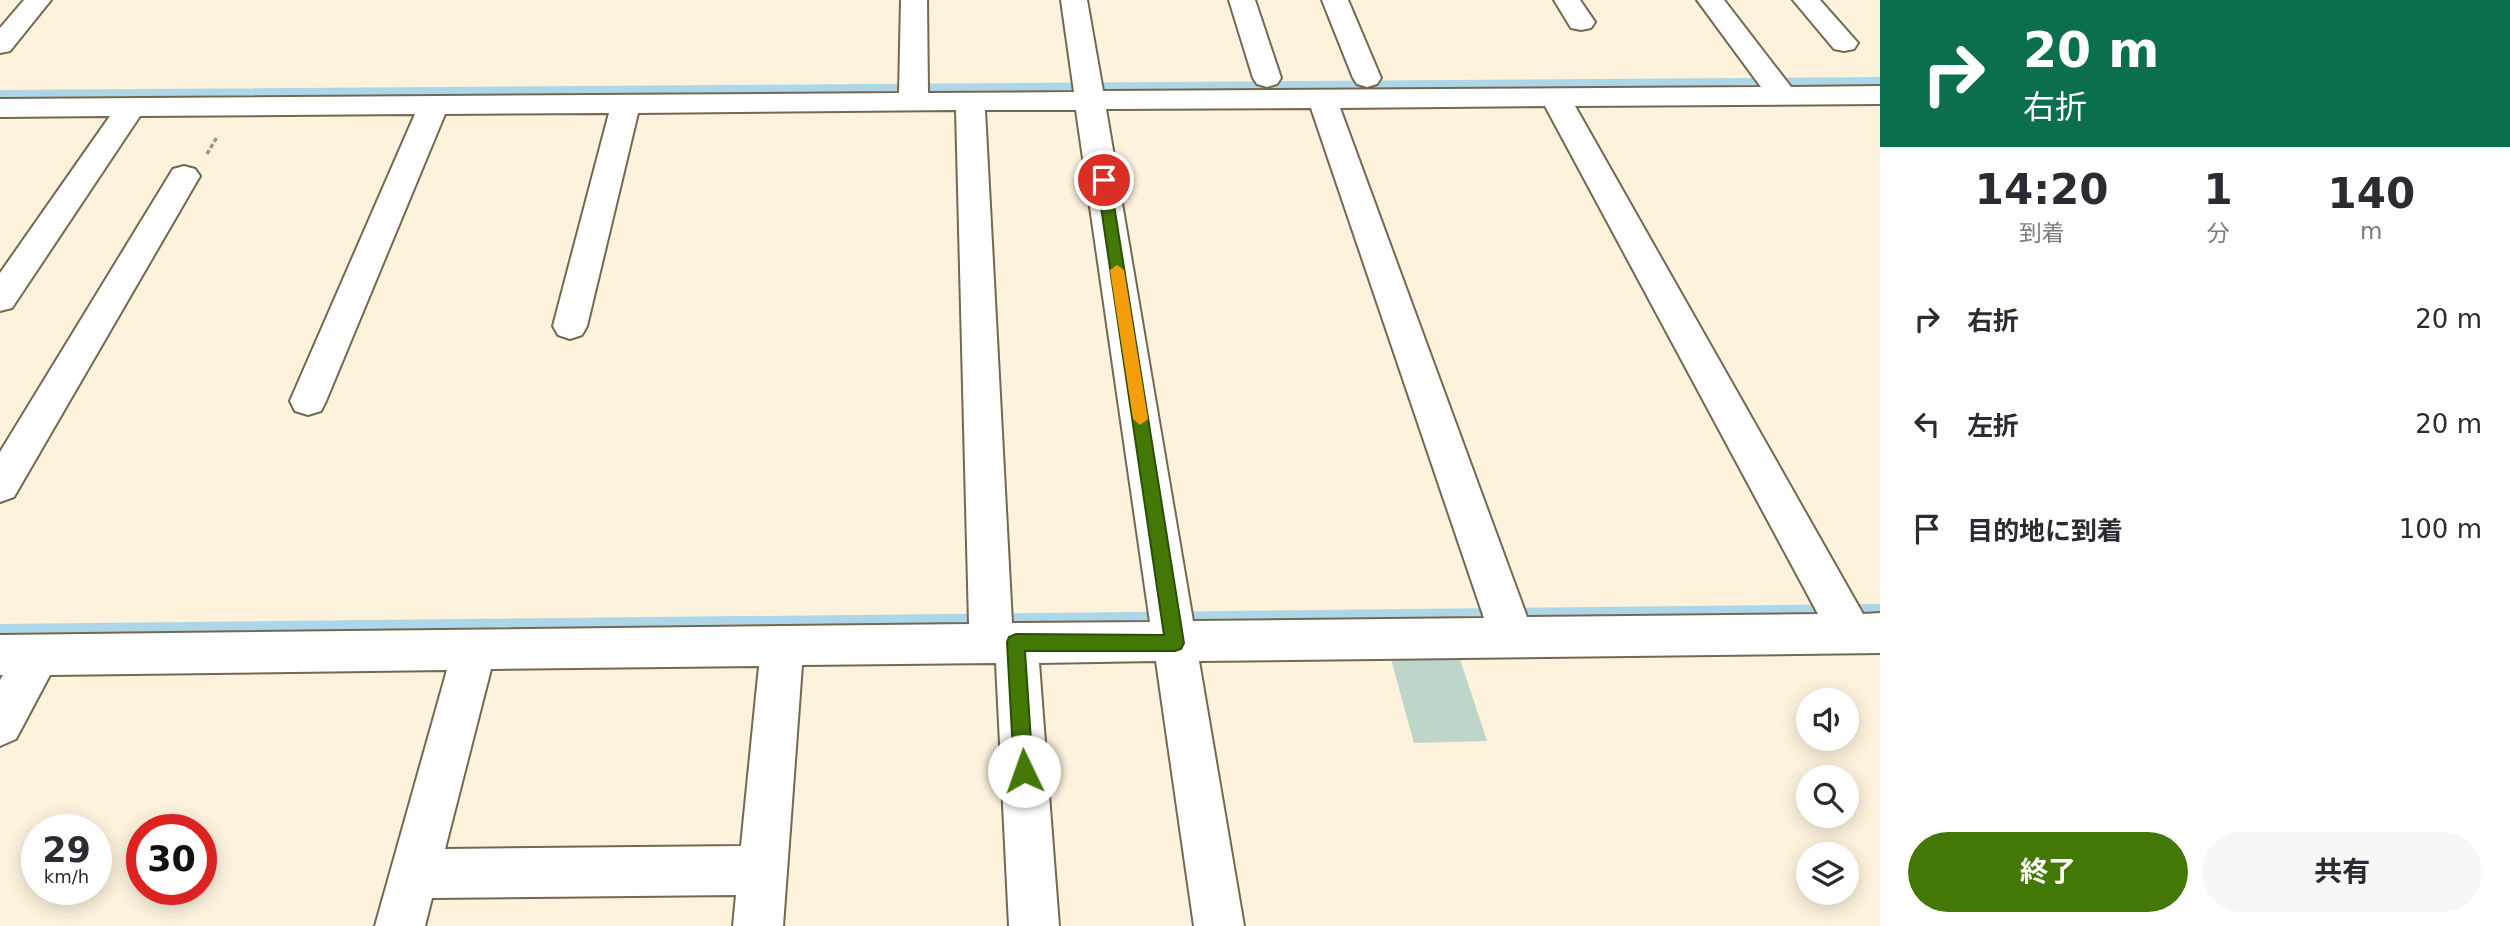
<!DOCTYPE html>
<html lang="ja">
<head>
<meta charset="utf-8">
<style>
	:root { --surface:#fff; --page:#f7f7f7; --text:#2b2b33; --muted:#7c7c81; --accent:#437807 }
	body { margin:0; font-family:"DejaVu Sans","Noto Sans JP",sans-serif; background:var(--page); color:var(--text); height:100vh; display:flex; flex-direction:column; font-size:26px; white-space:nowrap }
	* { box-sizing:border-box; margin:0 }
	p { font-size:23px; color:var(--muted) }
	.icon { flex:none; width:38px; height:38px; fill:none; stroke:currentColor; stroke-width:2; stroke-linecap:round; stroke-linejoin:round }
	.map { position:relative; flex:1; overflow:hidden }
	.sheet { display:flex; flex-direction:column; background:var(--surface); width:630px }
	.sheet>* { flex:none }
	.top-card { background:#0b6e4f; color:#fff; overflow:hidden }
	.controls { position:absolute; left:1796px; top:688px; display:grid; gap:14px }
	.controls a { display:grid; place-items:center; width:63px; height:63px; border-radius:50%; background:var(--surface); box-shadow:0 4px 18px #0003; font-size:35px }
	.speed { position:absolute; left:21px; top:814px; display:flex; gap:14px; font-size:35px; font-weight:700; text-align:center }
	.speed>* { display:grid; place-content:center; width:91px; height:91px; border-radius:50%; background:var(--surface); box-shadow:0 4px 18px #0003; line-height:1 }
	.speed small { font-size:18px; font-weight:400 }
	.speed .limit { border:10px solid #d22; background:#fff; color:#111 }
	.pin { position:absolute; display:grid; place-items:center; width:60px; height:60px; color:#fff; margin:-30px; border:4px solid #fff; border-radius:50%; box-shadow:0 2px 7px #0007 }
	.me { position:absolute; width:77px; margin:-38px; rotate:357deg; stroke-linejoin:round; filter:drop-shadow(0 0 5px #0008) }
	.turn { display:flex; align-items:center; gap:24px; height:147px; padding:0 28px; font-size:32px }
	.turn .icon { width:91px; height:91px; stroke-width:2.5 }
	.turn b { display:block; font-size:49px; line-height:60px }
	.eta { display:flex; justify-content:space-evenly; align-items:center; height:119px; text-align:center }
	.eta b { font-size:42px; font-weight:700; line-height:49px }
	.cta { display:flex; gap:14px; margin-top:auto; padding:14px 28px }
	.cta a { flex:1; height:80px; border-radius:42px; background:var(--accent); color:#fff; font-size:28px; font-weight:700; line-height:80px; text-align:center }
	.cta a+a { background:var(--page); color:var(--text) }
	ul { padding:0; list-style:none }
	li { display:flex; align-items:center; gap:21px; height:105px; padding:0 28px }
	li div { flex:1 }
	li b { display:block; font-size:26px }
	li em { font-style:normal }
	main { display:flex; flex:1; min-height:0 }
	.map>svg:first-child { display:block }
	.green { fill:#bed6ca }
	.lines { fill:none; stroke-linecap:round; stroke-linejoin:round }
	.stream-far1 { stroke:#add7e8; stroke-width:10 }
	.stream { stroke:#add7e8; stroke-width:14 }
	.minor-casing { stroke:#736851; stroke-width:4 }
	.path { stroke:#a09888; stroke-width:3.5; stroke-dasharray:4.5 2.5; stroke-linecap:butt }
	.minor { fill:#fff; fill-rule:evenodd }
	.route { fill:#437807; stroke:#2c4e05; stroke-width:2 }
	.slow { fill:#f59e0b }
</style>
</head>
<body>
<main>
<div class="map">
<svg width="1880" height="926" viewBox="0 0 1880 926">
	<rect width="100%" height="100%" fill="#fdf3dd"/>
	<path class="green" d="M 1457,650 L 1487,741 L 1414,743 L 1389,652 Z"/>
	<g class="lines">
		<path class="stream-far1" d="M 0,95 L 1880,82"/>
		<path class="stream" d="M 0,631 L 1880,611"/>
		<defs>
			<path id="minor" d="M 24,0 L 51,0 L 10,51 L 0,53 L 0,28 Z
				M 901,0 L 927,0 L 928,93 L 1074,92 L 1061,0 L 1087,0 L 1103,91 L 1761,87 L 1697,0 L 1724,0 L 1791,87 L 1880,86 L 1880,104 L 1575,106 L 1863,614 L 1880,613 L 1880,653 L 1199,661 L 1244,926 L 1194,926 L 1156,661 L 1039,663 L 1059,926 L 1009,926 L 996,663 L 802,665 L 783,926 L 733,926 L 736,895 L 432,898 L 425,926 L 375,926 L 447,670 L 50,675 L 16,739 L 0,746 L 0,680 L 3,675 L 0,675 L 0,635 L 969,624 L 956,110 L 638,113 L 587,326 L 582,335 L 570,339 L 558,335 L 553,326 L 609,113 L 445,114 L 326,401 L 321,411 L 308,415 L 295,411 L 290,401 L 415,114 L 140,116 L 12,308 L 0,311 L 0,273 L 110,116 L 0,117 L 0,99 L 899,93 ZM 1545,106 L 1818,614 L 1527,617 L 1340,108 ZM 1311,108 L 1484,618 L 1193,621 L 1106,109 ZM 985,110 L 1076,110 L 1150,622 L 1012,623 ZM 759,666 L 741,846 L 445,849 L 491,669 Z
				M 1229,0 L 1255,0 L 1281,78 L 1277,84 L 1267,87 L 1257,84 L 1253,78 Z
				M 1322,0 L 1348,0 L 1381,78 L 1377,84 L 1367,87 L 1357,84 L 1353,78 Z
				M 1554,0 L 1580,0 L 1595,22 L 1591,28 L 1581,30 L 1571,28 Z
				M 1793,0 L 1820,0 L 1858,43 L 1854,49 L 1844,51 L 1834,49 Z
				M 184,166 L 195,169 L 200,176 L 14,497 L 0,502 L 0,452 L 173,169 Z"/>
		</defs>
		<use href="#minor" class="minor-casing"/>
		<path class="path" d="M 207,154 L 217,137"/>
		<use href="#minor" class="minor"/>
	</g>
	<path class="route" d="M 1104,176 L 1110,180 L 1184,643 L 1181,649 L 1175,651 L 1025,651 L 1033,771 L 1031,778 L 1024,781 L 1017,778 L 1014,771 L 1007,642 L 1009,637 L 1016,634 L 1164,635 L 1097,180 Z"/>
	<path class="slow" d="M 1117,265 L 1124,270 L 1148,419 L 1140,425 L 1133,419 L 1110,270 Z"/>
</svg>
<div class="controls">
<a><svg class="icon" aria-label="sound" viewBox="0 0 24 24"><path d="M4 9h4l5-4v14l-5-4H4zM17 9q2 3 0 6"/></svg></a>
<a><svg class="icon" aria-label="search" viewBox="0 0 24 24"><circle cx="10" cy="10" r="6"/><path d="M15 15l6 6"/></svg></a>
<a><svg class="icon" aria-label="layers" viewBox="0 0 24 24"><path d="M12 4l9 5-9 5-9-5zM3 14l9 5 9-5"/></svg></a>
</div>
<div class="speed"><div>29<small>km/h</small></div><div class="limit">30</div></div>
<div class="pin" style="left:1104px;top:180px;background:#d93025"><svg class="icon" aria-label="arrive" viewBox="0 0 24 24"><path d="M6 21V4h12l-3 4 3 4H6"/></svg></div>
<svg class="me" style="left:1024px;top:771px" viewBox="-20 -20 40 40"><circle r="19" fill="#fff"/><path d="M0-13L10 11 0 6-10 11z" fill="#437807"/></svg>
</div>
<section class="sheet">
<div class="top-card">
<div class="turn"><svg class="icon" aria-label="right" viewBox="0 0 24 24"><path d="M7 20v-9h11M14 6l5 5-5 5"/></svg><div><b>20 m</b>右折</div></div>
</div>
<div class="eta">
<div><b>14:20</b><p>到着</p></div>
<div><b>1</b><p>分</p></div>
<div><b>140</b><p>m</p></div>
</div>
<ul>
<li><svg class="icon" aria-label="right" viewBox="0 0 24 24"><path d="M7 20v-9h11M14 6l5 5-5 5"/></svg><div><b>右折</b></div><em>20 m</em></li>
<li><svg class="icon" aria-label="left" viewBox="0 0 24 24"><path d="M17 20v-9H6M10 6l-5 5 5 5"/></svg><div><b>左折</b></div><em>20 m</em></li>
<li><svg class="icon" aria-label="arrive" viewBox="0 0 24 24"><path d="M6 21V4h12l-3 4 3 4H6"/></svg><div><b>目的地に到着</b></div><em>100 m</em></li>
</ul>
<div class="cta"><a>終了</a><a>共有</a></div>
</section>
</main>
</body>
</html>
